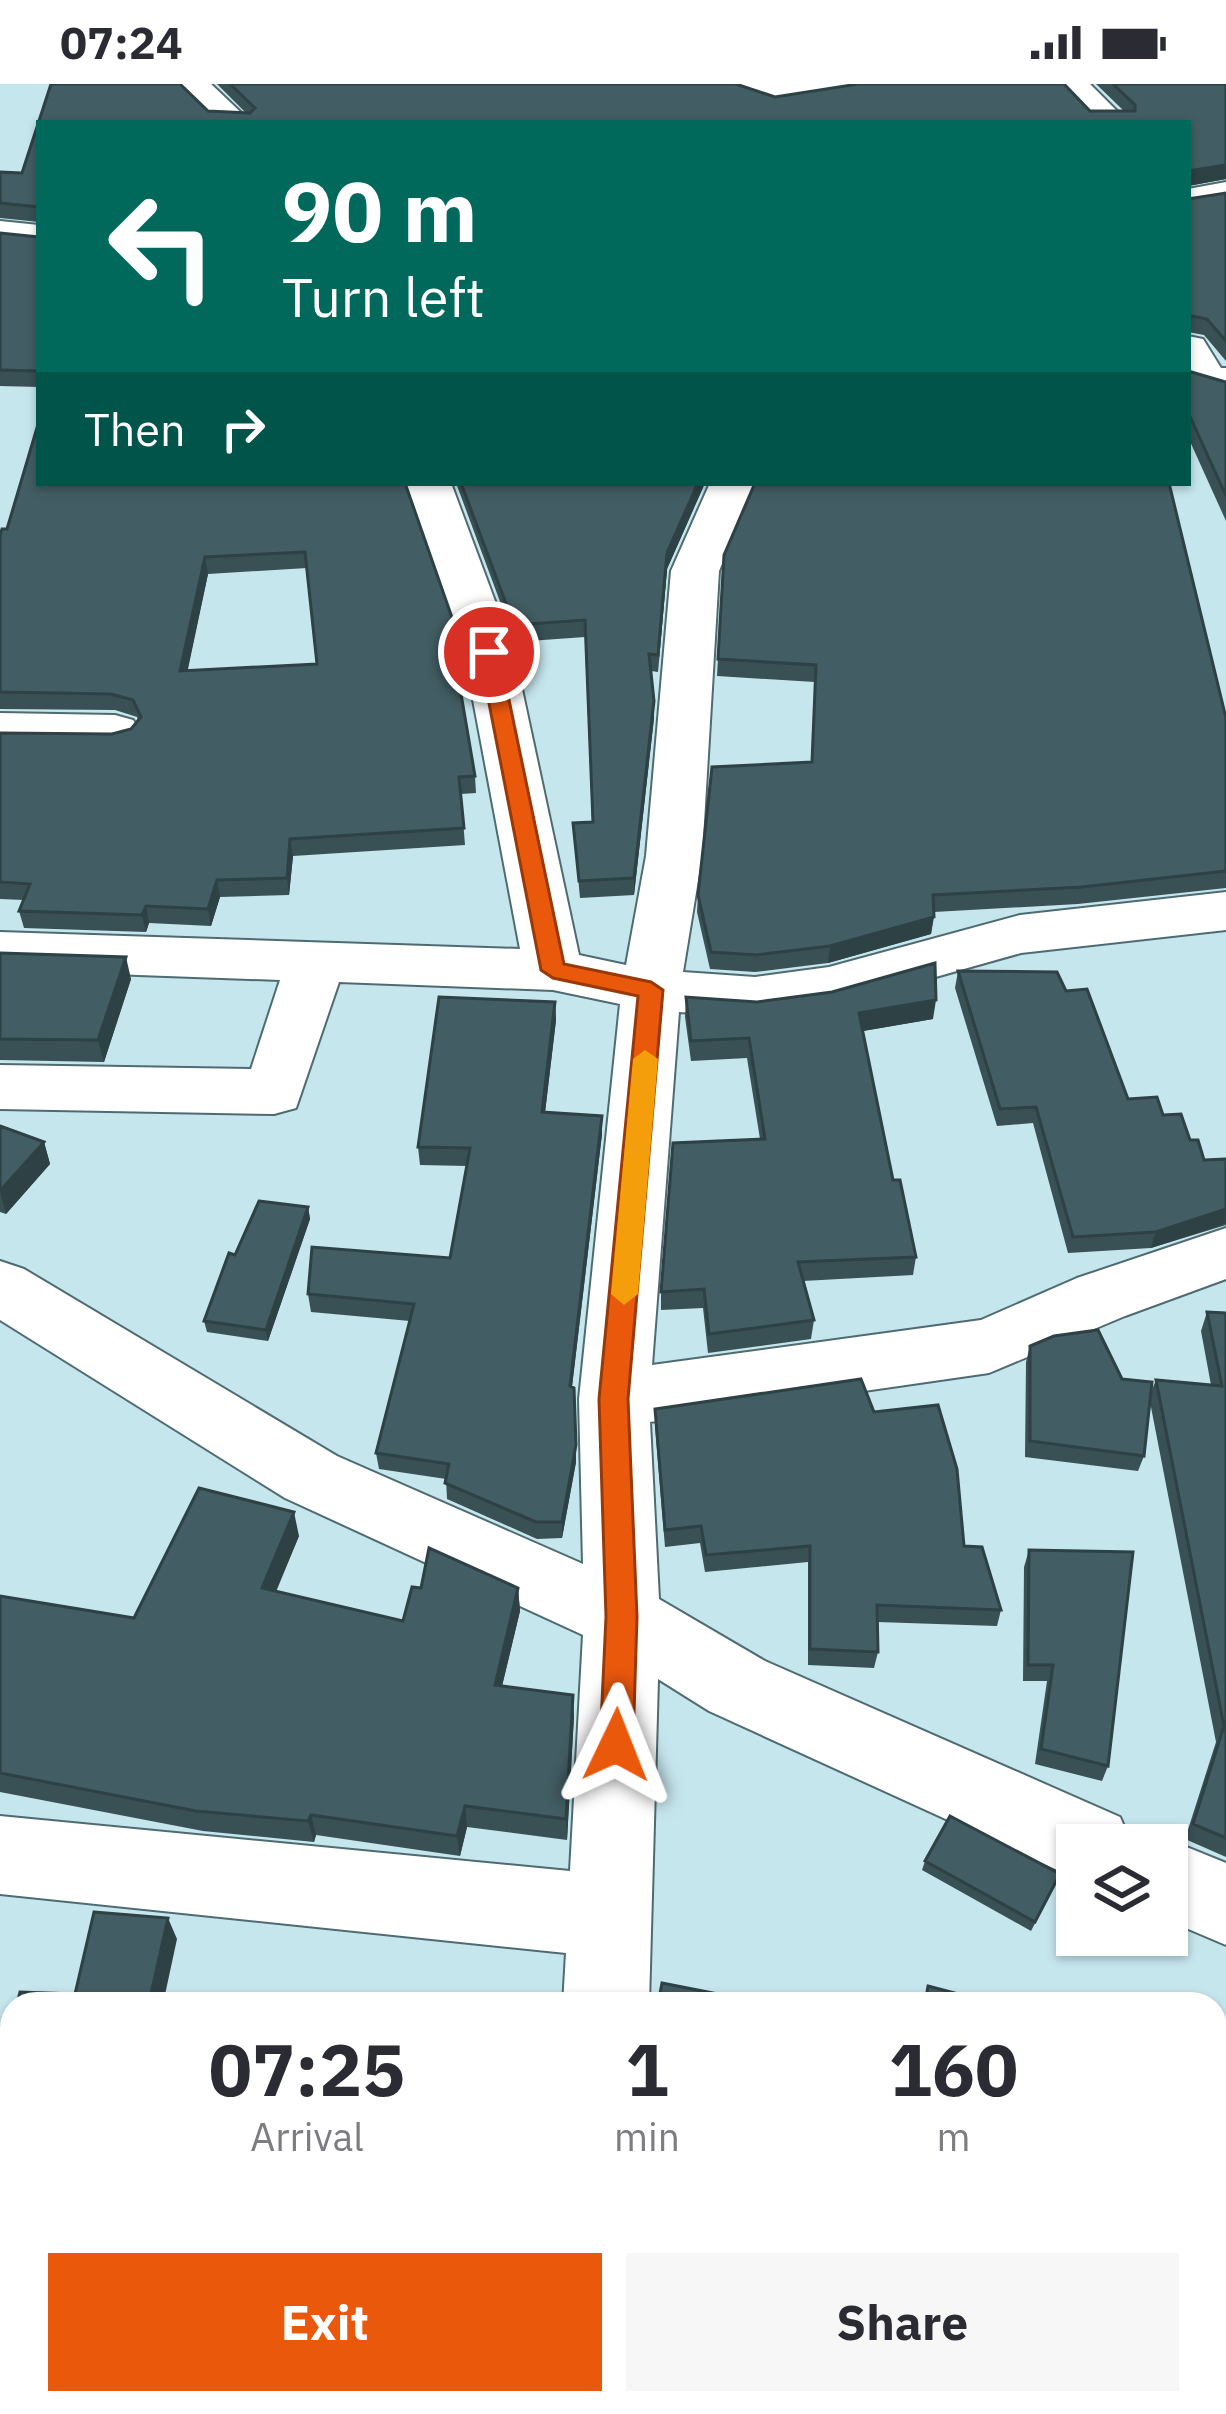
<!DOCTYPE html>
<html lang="en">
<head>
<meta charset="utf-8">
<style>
	:root { --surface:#fff; --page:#f7f7f7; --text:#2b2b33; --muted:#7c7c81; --accent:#ea580c }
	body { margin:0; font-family:"IBM Plex Sans",sans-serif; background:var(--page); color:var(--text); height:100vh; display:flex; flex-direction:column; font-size:45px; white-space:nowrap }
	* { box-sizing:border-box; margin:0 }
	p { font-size:39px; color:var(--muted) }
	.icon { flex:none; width:66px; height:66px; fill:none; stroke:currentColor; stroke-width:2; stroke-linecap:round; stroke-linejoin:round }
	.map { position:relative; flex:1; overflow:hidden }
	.side { position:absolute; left:0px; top:1908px; width:1227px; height:423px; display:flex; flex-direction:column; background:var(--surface); border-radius:36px 36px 0 0; box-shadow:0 3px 9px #0004 }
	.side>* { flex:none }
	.banner { position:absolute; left:36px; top:36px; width:1155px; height:366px; border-radius:0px; box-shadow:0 3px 9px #0004; background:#00695c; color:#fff; overflow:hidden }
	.tools { position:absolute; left:1056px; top:1740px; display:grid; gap:24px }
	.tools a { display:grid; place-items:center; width:132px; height:132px; border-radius:0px; background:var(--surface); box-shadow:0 3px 9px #0004; font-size:60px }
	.pin { position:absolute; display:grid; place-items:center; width:102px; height:102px; color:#fff; margin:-51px; border:6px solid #fff; border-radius:50%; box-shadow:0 3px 12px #0007 }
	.me { position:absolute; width:132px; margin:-66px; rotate:2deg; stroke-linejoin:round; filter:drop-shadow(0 0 9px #0008) }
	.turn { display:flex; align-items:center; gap:42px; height:252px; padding:0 48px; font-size:54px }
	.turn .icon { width:156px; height:156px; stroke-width:2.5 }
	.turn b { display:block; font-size:84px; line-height:102px }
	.then { display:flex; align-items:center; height:114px; padding:0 48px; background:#0003; gap:24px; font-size:45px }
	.eta { display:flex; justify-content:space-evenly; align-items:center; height:204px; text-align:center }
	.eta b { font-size:72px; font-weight:800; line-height:84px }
	.cta { display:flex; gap:24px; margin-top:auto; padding:24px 48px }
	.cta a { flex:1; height:138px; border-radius:0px; background:var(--accent); color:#fff; font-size:48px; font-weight:800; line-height:138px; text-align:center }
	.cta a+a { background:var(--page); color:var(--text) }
	.status { display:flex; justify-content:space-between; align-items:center; height:84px; padding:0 60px; background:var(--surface); direction:ltr }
	.status svg { height:33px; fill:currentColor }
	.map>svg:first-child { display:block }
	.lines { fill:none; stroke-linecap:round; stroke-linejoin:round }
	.street-casing { stroke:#4e6b71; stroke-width:4 }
	.street { fill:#fff; fill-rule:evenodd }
	.wall { fill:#395055; fill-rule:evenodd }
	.shaded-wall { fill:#2e4145 }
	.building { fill:#425d63; stroke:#2e4145; stroke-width:3; fill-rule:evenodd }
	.route { fill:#ea580c; stroke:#983908; stroke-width:3 }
	.slow { fill:#f59e0b }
</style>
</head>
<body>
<div class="status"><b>07:24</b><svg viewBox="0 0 49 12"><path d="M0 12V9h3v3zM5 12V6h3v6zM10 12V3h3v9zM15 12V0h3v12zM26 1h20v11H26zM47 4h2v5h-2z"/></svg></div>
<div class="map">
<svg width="1226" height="2330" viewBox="0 0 1226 2330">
	<rect width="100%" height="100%" fill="#c6e6ed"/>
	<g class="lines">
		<defs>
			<path id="street" d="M 174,0 L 211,0 L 252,39 L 213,39 Z
				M 726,0 L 858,0 L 861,5 L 856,12 C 818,22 754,37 726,0 Z
				M 1053,0 L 1090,0 L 1129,39 L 1091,39 Z
				M 1226,98 L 1226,120 L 1188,127 L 1188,105 Z
				M 0,137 L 39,141 L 39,165 L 0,161 Z
				M 1188,252 L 1203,255 L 1221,284 L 1226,284 L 1226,310 L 1188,300 Z
				M 405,399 L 451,399 L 514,568 L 579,871 L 626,881 L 646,772 L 671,487 L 710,399 L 756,399 L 719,487 L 702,772 L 683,888 L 755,893 L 829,883 L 1020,831 L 1226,808 L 1226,846 L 1021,869 L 829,923 L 755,933 L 679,928 L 652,1281 L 981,1236 L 1077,1194 L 1226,1144 L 1226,1195 L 1125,1232 L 989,1289 L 650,1338 L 659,1515 L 765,1577 L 1120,1733 L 1132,1761 L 1077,1761 L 1077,1795 L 709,1627 L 658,1595 L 649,1920 L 563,1920 L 566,1869 L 0,1810 L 0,1732 L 570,1787 L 583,1551 L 285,1414 L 0,1236 L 0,1177 L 24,1185 L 337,1372 L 583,1480 L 579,1315 L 620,920 L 553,906 L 339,898 L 296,1024 L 274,1030 L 0,1025 L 0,981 L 251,985 L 280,896 L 0,886 L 0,848 L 520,865 L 464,568 Z
				M 0,629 L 115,631 L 133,636 L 141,647 L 133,658 L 115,663 L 0,661 Z
				M 1167,1755 L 1226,1779 L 1226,1861 L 1167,1836 L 1167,1761 L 1152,1761 Z
				M 604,2319 L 702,2319 L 703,2330 L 605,2330 Z"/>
		</defs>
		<use href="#street" class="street-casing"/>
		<use href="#street" class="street"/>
	</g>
	<path class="wall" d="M 51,0 L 180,0 L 208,27 L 246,29 L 217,0 L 736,0 L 775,13 L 858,0 L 1064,0 L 1090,27 L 1124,27 L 1096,0 L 1226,0 L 1226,95 L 1188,102 L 1188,39 L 39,39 L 39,303 L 0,302 L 0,149 L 39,153 L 39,138 L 0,134 L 0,88 L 22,89 Z
		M 1226,109 L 1226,277 L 1204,251 L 1188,248 L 1188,115 Z
		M 1188,287 L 1226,298 L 1226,437 L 1188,353 Z
		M 405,399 L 456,545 L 457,562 L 453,562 L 475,692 L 476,709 L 461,710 L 465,761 L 293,772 L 289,811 L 220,813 L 211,842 L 149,839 L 146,848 L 24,844 L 19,827 L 24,816 L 0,815 L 0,649 L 112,650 L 131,645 L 138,636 L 137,633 L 115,626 L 0,625 L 0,451 L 7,445 ZM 307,484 L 317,580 L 187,587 L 208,490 Z
		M 456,399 L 705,399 L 667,485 L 658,588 L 651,587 L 654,634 L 634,811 L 580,814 L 573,739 L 592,738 L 585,553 L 515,558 Z
		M 724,471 L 1226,634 L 1226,804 L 1078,820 L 934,828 L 931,850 L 828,879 L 755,888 L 710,885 L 697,828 L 698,811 L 812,679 L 815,598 L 717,592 Z
		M 0,869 L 131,895 L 104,978 L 0,976 Z
		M 958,887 L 1066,907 L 1128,1015 L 1163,1031 L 1190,1056 L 1204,1076 L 1226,1075 L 1226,1141 L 1151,1164 L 1068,1169 L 1033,1039 L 997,1042 L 955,904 Z
		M 686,913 L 933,935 L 863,947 L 893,1096 L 916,1173 L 913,1191 L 803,1197 L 814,1236 L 811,1255 L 708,1269 L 703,1224 L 661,1226 L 661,1208 L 760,1055 L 747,974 L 691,977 L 685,933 Z
		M 555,918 L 556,936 L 545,1028 L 602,1032 L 602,1050 L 572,1303 L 574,1304 L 576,1378 L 562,1454 L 537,1455 L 447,1415 L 446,1395 L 379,1385 L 376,1369 L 410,1237 L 311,1228 L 308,1210 L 450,1174 L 467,1082 L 420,1081 L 418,1063 Z
		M 0,1042 L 44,1058 L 50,1080 L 6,1130 L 0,1128 Z
		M 308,1123 L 310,1135 L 268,1257 L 207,1248 L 204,1237 L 235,1171 Z
		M 1207,1228 L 1226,1229 L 1226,1773 L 1185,1755 L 1216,1658 L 1150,1318 L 1144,1372 L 1138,1387 L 1025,1373 L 1026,1278 L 1030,1262 L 1151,1308 L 1156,1296 L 1211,1301 L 1201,1247 Z
		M 655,1325 L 874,1328 L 964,1462 L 1001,1526 L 997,1542 L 877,1538 L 878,1568 L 874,1584 L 808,1581 L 808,1478 L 705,1488 L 700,1459 L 665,1463 L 655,1342 Z
		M 299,1452 L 276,1508 L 403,1537 L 421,1504 L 518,1504 L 520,1527 L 502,1602 L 574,1632 L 567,1756 L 467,1743 L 460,1772 L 316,1751 L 314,1758 L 203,1747 L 0,1708 L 0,1512 L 134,1534 Z
		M 1029,1466 L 1108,1682 L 1102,1697 L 1035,1680 L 1047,1597 L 1023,1597 L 1024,1483 Z
		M 925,1777 L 1056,1799 L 1031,1847 L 922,1786 Z
		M 12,1940 L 12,2215 L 0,2214 L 0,1991 Z
		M 1065,2319 L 1215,2319 L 1226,2330 L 1100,2330 L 1064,2323 Z"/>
	<path class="shaded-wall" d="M 1226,81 L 1226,95 L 1188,102 L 1188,87 Z
		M 698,399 L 705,399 L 667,485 L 658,588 L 667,469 Z
		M 205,473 L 208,490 L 184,604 L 180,587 Z
		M 654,617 L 654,634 L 634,811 L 634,794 Z
		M 290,755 L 293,772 L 289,811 L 287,794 Z
		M 217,796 L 220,813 L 211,842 L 208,825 Z
		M 146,822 L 149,839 L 146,848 L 142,831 Z
		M 934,833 L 931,850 L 828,879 L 830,862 Z
		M 126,873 L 131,895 L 104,978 L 98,956 Z
		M 936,916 L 933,935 L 857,948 L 859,929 Z
		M 555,918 L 556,936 L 543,1046 L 542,1028 Z
		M 602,1032 L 602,1050 L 570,1319 L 570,1302 Z
		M 44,1058 L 50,1080 L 6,1130 L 0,1107 Z
		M 308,1123 L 310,1135 L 268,1257 L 266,1246 Z
		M 1226,1125 L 1225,1140 L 1151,1164 L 1156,1148 Z
		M 576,1361 L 576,1378 L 562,1454 L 562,1438 Z
		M 294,1428 L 299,1452 L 267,1527 L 262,1504 Z
		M 518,1504 L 520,1527 L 497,1623 L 495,1601 Z
		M 573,1611 L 574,1632 L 567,1756 L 566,1735 Z
		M 465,1722 L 467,1743 L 460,1772 L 457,1752 Z
		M 311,1731 L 316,1751 L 314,1758 L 308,1737 Z
		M 168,1834 L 177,1855 L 163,1920 L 150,1914 Z"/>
	<path class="building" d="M 51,0 L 180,0 L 208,27 L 250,29 L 255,24 L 230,0 L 736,0 L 775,13 L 858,0 L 1064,0 L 1090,27 L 1135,27 L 1135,21 L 1113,0 L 1226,0 L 1226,81 L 1188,87 L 1188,39 L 39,39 L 39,123 L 0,119 L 0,88 L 22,89 Z
		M 1188,103 L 1188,115 L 1226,109 L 1226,257 L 1207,235 L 1192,232 L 1188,235 Z
		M 39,135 L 39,287 L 0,286 L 0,149 L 39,153 Z
		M 1188,287 L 1226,298 L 1226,412 L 1188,328 Z
		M 39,337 L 39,399 L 405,399 L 456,545 L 450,545 L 475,692 L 459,693 L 464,744 L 290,755 L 287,794 L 217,796 L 208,825 L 146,822 L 142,831 L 19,827 L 30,800 L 0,798 L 0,649 L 112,650 L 131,645 L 141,633 L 133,616 L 111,610 L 0,608 L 0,451 L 2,445 L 7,445 ZM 305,468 L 317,580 L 180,587 L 205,473 Z
		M 461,399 L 698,399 L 667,469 L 658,571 L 649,570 L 654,617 L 634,794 L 579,797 L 573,739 L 593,738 L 585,536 L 514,541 Z
		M 755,399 L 1169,399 L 1226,634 L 1226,787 L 1082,803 L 933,811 L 934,833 L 830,862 L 756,871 L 711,868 L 698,811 L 712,683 L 812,678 L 816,581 L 718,575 L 724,471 Z
		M 0,869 L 126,873 L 98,956 L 0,955 Z
		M 935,879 L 936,916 L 859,929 L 893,1096 L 900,1096 L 916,1173 L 798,1178 L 814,1236 L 709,1250 L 704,1205 L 661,1208 L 673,1059 L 765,1055 L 749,954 L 691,957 L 686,913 L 757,918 L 832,908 Z
		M 958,887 L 1057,888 L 1066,907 L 1087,905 L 1128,1015 L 1157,1013 L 1163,1031 L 1181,1030 L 1190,1056 L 1198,1056 L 1204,1076 L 1226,1075 L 1226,1125 L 1156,1148 L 1073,1153 L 1036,1023 L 1000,1025 Z
		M 439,913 L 555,918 L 542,1028 L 602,1032 L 570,1302 L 574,1304 L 576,1361 L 562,1438 L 536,1438 L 445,1399 L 449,1380 L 376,1369 L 414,1220 L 308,1210 L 312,1163 L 450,1174 L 470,1064 L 418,1063 Z
		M 0,1042 L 44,1058 L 0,1107 Z
		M 259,1117 L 308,1123 L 266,1246 L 204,1237 L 229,1169 L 235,1171 Z
		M 1207,1228 L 1226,1229 L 1226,1754 L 1193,1740 L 1224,1642 L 1156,1296 L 1222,1302 Z
		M 1098,1246 L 1122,1295 L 1152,1298 L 1144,1372 L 1030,1357 L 1030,1262 L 1054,1252 Z
		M 861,1295 L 874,1328 L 938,1321 L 957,1385 L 964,1462 L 982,1463 L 1001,1526 L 877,1521 L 878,1568 L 810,1565 L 810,1462 L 706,1471 L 701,1442 L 665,1446 L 655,1325 Z
		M 199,1404 L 294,1428 L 262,1504 L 403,1537 L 412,1503 L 421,1504 L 429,1464 L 518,1504 L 495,1601 L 573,1611 L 566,1735 L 465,1722 L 457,1752 L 311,1731 L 308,1737 L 196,1727 L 0,1689 L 0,1512 L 134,1534 Z
		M 1029,1466 L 1133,1468 L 1108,1682 L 1041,1665 L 1053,1581 L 1028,1581 Z
		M 950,1732 L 1060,1790 L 1035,1838 L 925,1777 Z
		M 94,1828 L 168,1834 L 150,1914 L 222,1918 L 222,1920 L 17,1920 L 20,1908 L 75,1910 Z
		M 662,1899 L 728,1912 L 727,1920 L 658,1920 Z
		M 928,1902 L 996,1920 L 925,1920 Z
		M 12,1940 L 12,2201 L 0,2200 L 0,1991 Z
		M 1215,1977 L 1226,1980 L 1226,2330 L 1141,2330 L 1083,2319 L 1215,2319 Z
		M 212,2319 L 352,2319 L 354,2322 L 454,2322 L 455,2319 L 601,2319 L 621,2322 L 621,2330 L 210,2330 Z"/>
	<path class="route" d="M 489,562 L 499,568 L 564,880 L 651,898 L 663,906 L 628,1315 L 637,1533 L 633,1661 L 628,1672 L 616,1676 L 605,1672 L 600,1661 L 606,1533 L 599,1315 L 638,912 L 553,894 L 541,886 L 479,568 Z"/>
	<path class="slow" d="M 645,966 L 658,975 L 638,1210 L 624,1221 L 611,1210 L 633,975 Z"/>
</svg>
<div class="tools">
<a><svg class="icon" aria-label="layers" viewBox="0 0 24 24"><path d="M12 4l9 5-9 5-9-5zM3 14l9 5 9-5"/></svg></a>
</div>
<div class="pin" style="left:489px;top:568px;background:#d93025"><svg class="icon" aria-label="arrive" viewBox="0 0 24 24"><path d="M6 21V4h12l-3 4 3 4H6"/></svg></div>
<svg class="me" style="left:616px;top:1661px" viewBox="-20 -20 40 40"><path d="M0-17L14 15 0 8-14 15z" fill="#ea580c" stroke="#fff" stroke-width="4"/></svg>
<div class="banner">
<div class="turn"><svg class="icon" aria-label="left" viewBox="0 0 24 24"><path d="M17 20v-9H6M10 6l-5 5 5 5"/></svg><div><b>90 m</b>Turn left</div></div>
<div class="then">Then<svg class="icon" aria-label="right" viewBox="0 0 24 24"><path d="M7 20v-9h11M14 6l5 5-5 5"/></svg></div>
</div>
<section class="side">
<div class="eta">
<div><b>07:25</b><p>Arrival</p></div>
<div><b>1</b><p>min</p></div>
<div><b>160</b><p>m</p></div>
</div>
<div class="cta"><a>Exit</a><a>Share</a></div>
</section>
</div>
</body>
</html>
